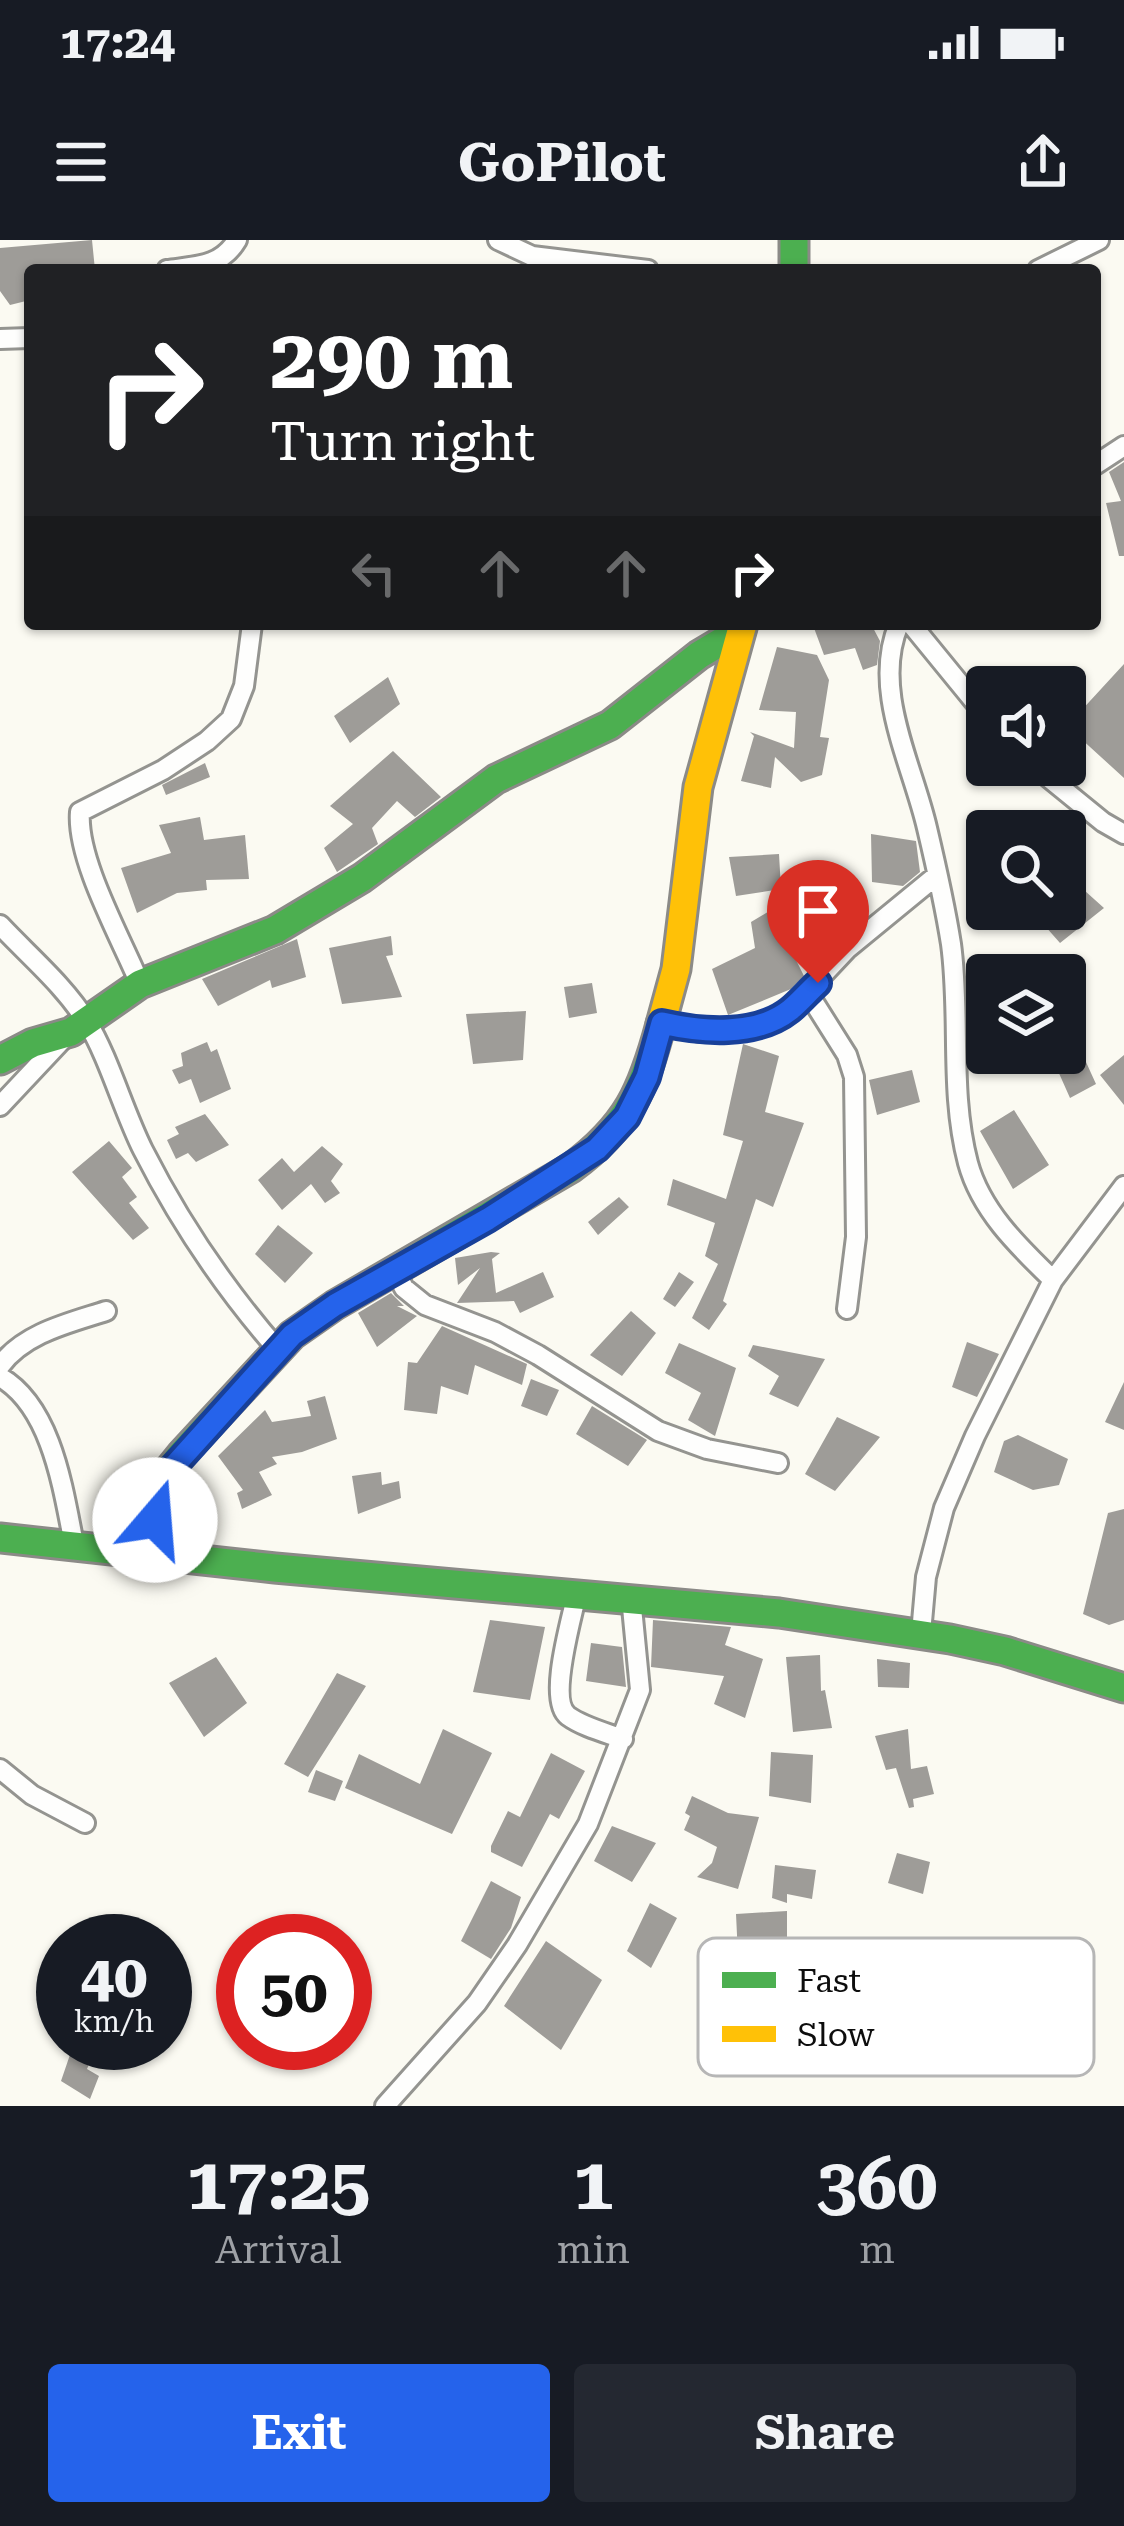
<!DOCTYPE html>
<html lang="en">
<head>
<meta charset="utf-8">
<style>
	:root { --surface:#171b24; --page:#242831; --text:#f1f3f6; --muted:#9ea1a6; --accent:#2563eb }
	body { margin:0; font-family:"Roboto Serif",serif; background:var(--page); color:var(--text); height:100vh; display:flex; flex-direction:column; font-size:45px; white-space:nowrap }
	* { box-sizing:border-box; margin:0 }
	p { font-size:39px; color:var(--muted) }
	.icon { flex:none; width:66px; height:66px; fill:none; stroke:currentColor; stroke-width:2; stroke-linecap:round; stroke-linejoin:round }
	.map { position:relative; height:1866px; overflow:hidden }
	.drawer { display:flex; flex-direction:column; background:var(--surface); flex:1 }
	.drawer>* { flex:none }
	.guide { position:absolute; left:24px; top:24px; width:1077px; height:366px; border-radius:12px; box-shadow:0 3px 9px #0004; background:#202124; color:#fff; overflow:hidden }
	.fabs { position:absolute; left:966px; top:426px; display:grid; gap:24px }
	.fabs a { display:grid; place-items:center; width:120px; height:120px; border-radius:12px; background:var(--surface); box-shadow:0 3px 9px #0004; font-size:60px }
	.speed { position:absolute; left:36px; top:1674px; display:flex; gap:24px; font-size:60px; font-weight:700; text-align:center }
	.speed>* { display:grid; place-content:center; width:156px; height:156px; border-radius:50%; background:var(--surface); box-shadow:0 3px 9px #0004; line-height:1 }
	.speed small { font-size:30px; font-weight:400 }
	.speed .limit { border:18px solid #d22; background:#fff; color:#111 }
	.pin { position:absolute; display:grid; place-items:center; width:102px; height:102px; color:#fff; margin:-123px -51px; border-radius:50% 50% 50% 0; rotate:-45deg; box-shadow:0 0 12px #0007 }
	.pin .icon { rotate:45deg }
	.me { position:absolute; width:132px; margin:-66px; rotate:18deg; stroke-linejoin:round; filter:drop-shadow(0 0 9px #0008) }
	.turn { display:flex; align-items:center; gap:42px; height:252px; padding:0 48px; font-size:54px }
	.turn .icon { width:156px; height:156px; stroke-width:2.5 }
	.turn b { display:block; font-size:84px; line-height:102px }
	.lanes { display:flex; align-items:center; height:114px; padding:0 48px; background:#0003; justify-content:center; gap:60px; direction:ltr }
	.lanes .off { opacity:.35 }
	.eta { display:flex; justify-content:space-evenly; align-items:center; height:204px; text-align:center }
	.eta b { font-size:72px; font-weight:700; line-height:84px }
	.button { display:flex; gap:24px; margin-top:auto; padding:24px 48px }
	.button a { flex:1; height:138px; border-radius:12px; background:var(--accent); color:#fff; font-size:48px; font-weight:700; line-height:138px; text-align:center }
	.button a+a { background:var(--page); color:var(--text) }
	.status { display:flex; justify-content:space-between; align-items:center; height:84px; padding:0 60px; background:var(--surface); direction:ltr }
	.status svg { height:33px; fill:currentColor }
	header { display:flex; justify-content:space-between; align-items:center; height:156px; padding:0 48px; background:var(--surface); font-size:54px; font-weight:700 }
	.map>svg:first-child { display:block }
	.building { fill:#9e9c98 }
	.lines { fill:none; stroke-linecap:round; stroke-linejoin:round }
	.street-casing { stroke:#949490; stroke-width:24 }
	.fast-casing { stroke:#8b8a87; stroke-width:33 }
	.slow-casing { stroke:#8b8a87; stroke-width:33 }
	.street { stroke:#fefefd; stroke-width:18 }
	.fast { stroke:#4caf50; stroke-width:27 }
	.slow { stroke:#ffc107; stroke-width:27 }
	.route-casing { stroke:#184099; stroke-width:30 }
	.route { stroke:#2563eb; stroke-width:21 }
	.key { fill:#fff; stroke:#b6b6b6; stroke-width:3 }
	.key-label { font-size:33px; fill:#0d0d0d }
</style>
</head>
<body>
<div class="status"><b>17:24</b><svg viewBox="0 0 49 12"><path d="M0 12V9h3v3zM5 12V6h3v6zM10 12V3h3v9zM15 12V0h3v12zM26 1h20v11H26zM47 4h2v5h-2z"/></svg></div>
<header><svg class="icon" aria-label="menu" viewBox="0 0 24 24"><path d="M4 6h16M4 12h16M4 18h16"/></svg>GoPilot<svg class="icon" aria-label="share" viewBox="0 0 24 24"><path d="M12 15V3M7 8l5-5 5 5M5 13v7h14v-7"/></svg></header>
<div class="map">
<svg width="1124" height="1866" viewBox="0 0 1124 1866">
	<rect width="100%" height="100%" fill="#fbfaf2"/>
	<path class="building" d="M 92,0 L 95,30 L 30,30 L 30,60 L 10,65 L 0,51 L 0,8 Z
		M 1124,222 L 1124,316 L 1119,316 L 1106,263 L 1121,261 L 1109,232 Z
		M 829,384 L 871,384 L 880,401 L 877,425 L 863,430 L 855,408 L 824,415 L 814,388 Z
		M 777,407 L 817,415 L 829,440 L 820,497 L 829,498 L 822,535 L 801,542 L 775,517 L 771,548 L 741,541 L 754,496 L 750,492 L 794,508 L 796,472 L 759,470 Z
		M 1124,424 L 1124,538 L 1067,486 Z
		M 388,437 L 400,464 L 350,503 L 334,476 Z
		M 393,511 L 441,557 L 415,577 L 397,561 L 372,588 L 378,604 L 337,632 L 324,608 L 353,584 L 330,566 Z
		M 205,523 L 210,537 L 166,555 L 162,545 Z
		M 200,577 L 204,600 L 245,595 L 249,639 L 206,640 L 207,650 L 177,653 L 137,673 L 121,628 L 171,613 L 159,585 Z
		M 871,594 L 916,601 L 920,632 L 903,646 L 872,642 Z
		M 779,614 L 781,649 L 736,656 L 729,617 Z
		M 1065,633 L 1104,668 L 1060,703 L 1030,669 L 1065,669 Z
		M 771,670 L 804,736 L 791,749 L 728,775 L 712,729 L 755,708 L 751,682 Z
		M 391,696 L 393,715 L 386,716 L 402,757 L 342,764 L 329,708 Z
		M 297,699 L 306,737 L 272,748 L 270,740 L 218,766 L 202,739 Z
		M 592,743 L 597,773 L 569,778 L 564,747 Z
		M 526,771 L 523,820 L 473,824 L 466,774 Z
		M 1065,776 L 1096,844 L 1070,858 L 1050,813 L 1065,813 Z
		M 207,802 L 211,812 L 217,809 L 231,849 L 200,863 L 191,839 L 179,844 L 172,830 L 183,826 L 181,813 Z
		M 743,804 L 779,816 L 765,872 L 804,883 L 773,967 L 756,959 L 723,1061 L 727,1064 L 709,1090 L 692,1078 L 718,1024 L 705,1016 L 715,983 L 667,965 L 673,939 L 726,959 L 743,901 L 723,895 Z
		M 1124,815 L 1124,865 L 1100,835 Z
		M 912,830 L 920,862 L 877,875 L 869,840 Z
		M 1014,870 L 1049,925 L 1013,949 L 980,891 Z
		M 205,874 L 229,905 L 196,922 L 188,913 L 176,919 L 167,900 L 179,894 L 175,887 Z
		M 109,901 L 132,928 L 122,937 L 137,957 L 129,963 L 149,988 L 133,1000 L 72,932 Z
		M 322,906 L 343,924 L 331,941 L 340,953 L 325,963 L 311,944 L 282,970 L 258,940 L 282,918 L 294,932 Z
		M 619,957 L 629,967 L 598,995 L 588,982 Z
		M 278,985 L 313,1013 L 285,1043 L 255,1014 Z
		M 491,1012 L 500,1013 L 492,1019 L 496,1053 L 543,1032 L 554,1057 L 520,1073 L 514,1061 L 457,1063 L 480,1028 L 458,1045 L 455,1018 Z
		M 679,1032 L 694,1042 L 675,1067 L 663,1059 Z
		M 391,1053 L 404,1066 L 397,1066 L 417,1076 L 377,1107 L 358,1073 Z
		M 631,1071 L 656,1093 L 622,1136 L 590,1115 Z
		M 442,1086 L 527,1124 L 522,1145 L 475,1125 L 468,1155 L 441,1146 L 437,1174 L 404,1170 L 408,1122 L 417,1123 Z
		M 967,1102 L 999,1114 L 977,1157 L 952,1147 Z
		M 679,1103 L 736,1128 L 715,1196 L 688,1180 L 701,1153 L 665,1133 Z
		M 753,1105 L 825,1119 L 798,1167 L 769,1154 L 779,1136 L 748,1116 Z
		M 531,1139 L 559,1150 L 547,1176 L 521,1166 Z
		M 1124,1142 L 1124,1190 L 1105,1182 Z
		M 325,1156 L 337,1199 L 302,1212 L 272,1217 L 277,1224 L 259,1232 L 272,1255 L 242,1269 L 237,1253 L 243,1250 L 218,1216 L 265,1170 L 272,1182 L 311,1176 L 307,1161 Z
		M 592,1166 L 647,1200 L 628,1226 L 576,1194 Z
		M 837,1177 L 880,1197 L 835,1251 L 805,1234 Z
		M 1018,1195 L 1068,1219 L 1059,1245 L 1033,1250 L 994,1232 L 1004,1201 Z
		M 381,1232 L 382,1245 L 399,1241 L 401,1258 L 358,1274 L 352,1236 Z
		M 1124,1269 L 1124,1380 L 1109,1385 L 1083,1374 L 1108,1273 Z
		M 490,1380 L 545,1387 L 530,1460 L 473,1452 Z
		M 653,1380 L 731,1387 L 725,1405 L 763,1419 L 745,1478 L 714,1464 L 724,1436 L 651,1427 Z
		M 591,1403 L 622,1407 L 626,1447 L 586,1441 Z
		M 820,1415 L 821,1451 L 825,1450 L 832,1488 L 793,1492 L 786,1417 Z
		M 216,1417 L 247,1463 L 204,1497 L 169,1443 Z
		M 877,1419 L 910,1423 L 909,1448 L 878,1447 Z
		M 337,1433 L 366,1446 L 308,1537 L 284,1524 Z
		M 443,1489 L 492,1513 L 452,1594 L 345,1548 L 359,1514 L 420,1544 Z
		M 908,1489 L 911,1529 L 927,1526 L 934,1554 L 913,1559 L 914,1567 L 909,1568 L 896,1528 L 886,1530 L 875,1496 Z
		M 771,1512 L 813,1515 L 811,1563 L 769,1556 Z
		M 551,1513 L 585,1531 L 559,1579 L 550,1574 L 522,1627 L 491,1612 L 491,1606 L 508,1571 L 520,1577 Z
		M 316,1530 L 343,1541 L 335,1561 L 308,1552 Z
		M 692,1556 L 728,1573 L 759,1577 L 738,1649 L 697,1637 L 712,1623 L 717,1607 L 684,1590 L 690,1576 L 685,1573 Z
		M 612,1586 L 656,1603 L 632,1642 L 594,1621 Z
		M 897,1613 L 930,1622 L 923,1654 L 888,1643 Z
		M 775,1625 L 816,1630 L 812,1659 L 787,1654 L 787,1663 L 772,1658 Z
		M 491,1641 L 521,1657 L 511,1688 L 491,1719 L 461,1701 Z
		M 650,1663 L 677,1678 L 651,1728 L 627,1711 Z
		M 787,1671 L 787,1710 L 780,1710 L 781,1784 L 741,1779 L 736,1674 Z
		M 546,1701 L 602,1740 L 561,1810 L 504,1766 Z
		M 74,1803 L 96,1808 L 87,1829 L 99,1836 L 90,1859 L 61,1841 Z"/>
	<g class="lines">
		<defs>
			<path id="street" d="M 498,0 L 532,16 L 648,30
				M 167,30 C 196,26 221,27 237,0
				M 1038,30 L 1099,0
				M 0,99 L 30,98
				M 1095,225 L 1124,206
				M 899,384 C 871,449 912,523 927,588 C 936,626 945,666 951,704 C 961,777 949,851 968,923 C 981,971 1019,1007 1053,1040
				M 911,384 L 987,477
				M 1033,525 L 1103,582 L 1124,594
				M 0,685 C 29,716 64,745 87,782 C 109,818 123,870 143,910 C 180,983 224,1048 278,1110
				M 140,744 C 121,698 76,619 80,572 L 163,530 L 207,501 L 231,479 L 244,446 L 252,384
				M 808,753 L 847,815 L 854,837 L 856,997 L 847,1069
				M 662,783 L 700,792 L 753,785 L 787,773 L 847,709 L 936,636
				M 0,866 L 62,800
				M 395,1031 L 404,1048 L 425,1065 L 495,1092 L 538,1115 L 658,1191 L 707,1209 L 778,1223
				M 0,1126 C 24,1093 69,1083 106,1071
				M 0,1137 C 52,1167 63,1249 74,1304
				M 577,1353 C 572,1378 547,1460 568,1476 C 583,1487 607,1493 623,1499
				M 921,1393 L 926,1337 L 944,1268 L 975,1196 L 1053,1040 L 1124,946
				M 0,1529 L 32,1555 L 85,1583
				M 385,1866 L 477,1763 L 517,1705 L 588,1584 L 640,1450 L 631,1357"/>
			<path id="fast" d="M 794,0 L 794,30
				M 0,820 L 33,803 L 71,792 L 140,744 L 275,690 L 362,638 L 496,539 L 610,485 L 699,415 L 741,390
				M 0,1298 L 275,1328 L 779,1373 L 950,1399 L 1005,1411 L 1124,1448
				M 106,1308 L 181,1215 L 292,1095 L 335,1065 L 571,928 C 628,886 643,851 661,784"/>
			<path id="slow" d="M 661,784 L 676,729 L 698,547 L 743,384
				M 154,1314 L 156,1246"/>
		</defs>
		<use href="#street" class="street-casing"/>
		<use href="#fast" class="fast-casing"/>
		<use href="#slow" class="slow-casing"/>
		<use href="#street" class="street"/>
		<use href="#fast" class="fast"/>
		<use href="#slow" class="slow"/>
	</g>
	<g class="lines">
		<defs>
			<path id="route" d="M 155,1280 L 156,1246 L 292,1095 L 335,1065 L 488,979 L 597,909 L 627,877 L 647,837 L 662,783 C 701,792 756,797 790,770 C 800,762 808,752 818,743"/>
		</defs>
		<use href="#route" class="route-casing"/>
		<use href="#route" class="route"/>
	</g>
	<rect x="698" y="1698" width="396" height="138" rx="18" class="key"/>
	<rect x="722" y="1732" width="54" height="16" fill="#4caf50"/>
	<rect x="722" y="1786" width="54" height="16" fill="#ffc107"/>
	<g class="key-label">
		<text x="797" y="1752">Fast</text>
		<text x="797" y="1806">Slow</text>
	</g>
</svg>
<div class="fabs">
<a><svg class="icon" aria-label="sound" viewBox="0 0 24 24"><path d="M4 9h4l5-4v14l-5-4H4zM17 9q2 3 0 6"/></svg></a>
<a><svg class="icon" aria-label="search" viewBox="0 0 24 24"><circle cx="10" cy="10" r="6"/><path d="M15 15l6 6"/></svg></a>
<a><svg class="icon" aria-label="layers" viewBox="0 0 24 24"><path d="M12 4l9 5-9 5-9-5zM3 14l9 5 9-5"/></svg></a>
</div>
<div class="speed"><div>40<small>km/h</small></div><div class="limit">50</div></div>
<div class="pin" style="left:818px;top:743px;background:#d93025"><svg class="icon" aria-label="arrive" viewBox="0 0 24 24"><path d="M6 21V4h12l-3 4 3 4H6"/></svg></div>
<svg class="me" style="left:155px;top:1280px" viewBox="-20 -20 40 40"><circle r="19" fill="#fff"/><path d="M0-13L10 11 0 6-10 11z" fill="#2563eb"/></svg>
<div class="guide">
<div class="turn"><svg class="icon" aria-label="right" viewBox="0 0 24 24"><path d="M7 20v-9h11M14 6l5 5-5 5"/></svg><div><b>290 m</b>Turn right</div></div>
<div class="lanes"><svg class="icon off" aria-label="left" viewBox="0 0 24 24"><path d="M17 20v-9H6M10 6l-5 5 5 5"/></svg><svg class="icon off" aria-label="ahead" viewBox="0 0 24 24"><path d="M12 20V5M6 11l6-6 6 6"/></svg><svg class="icon off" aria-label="ahead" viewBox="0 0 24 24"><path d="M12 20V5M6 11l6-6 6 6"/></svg><svg class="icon" aria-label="right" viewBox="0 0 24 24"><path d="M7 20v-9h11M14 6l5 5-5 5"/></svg></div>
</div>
</div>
<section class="drawer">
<div class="eta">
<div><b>17:25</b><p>Arrival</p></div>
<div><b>1</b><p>min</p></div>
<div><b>360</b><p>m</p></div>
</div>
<div class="button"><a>Exit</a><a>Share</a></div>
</section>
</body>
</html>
